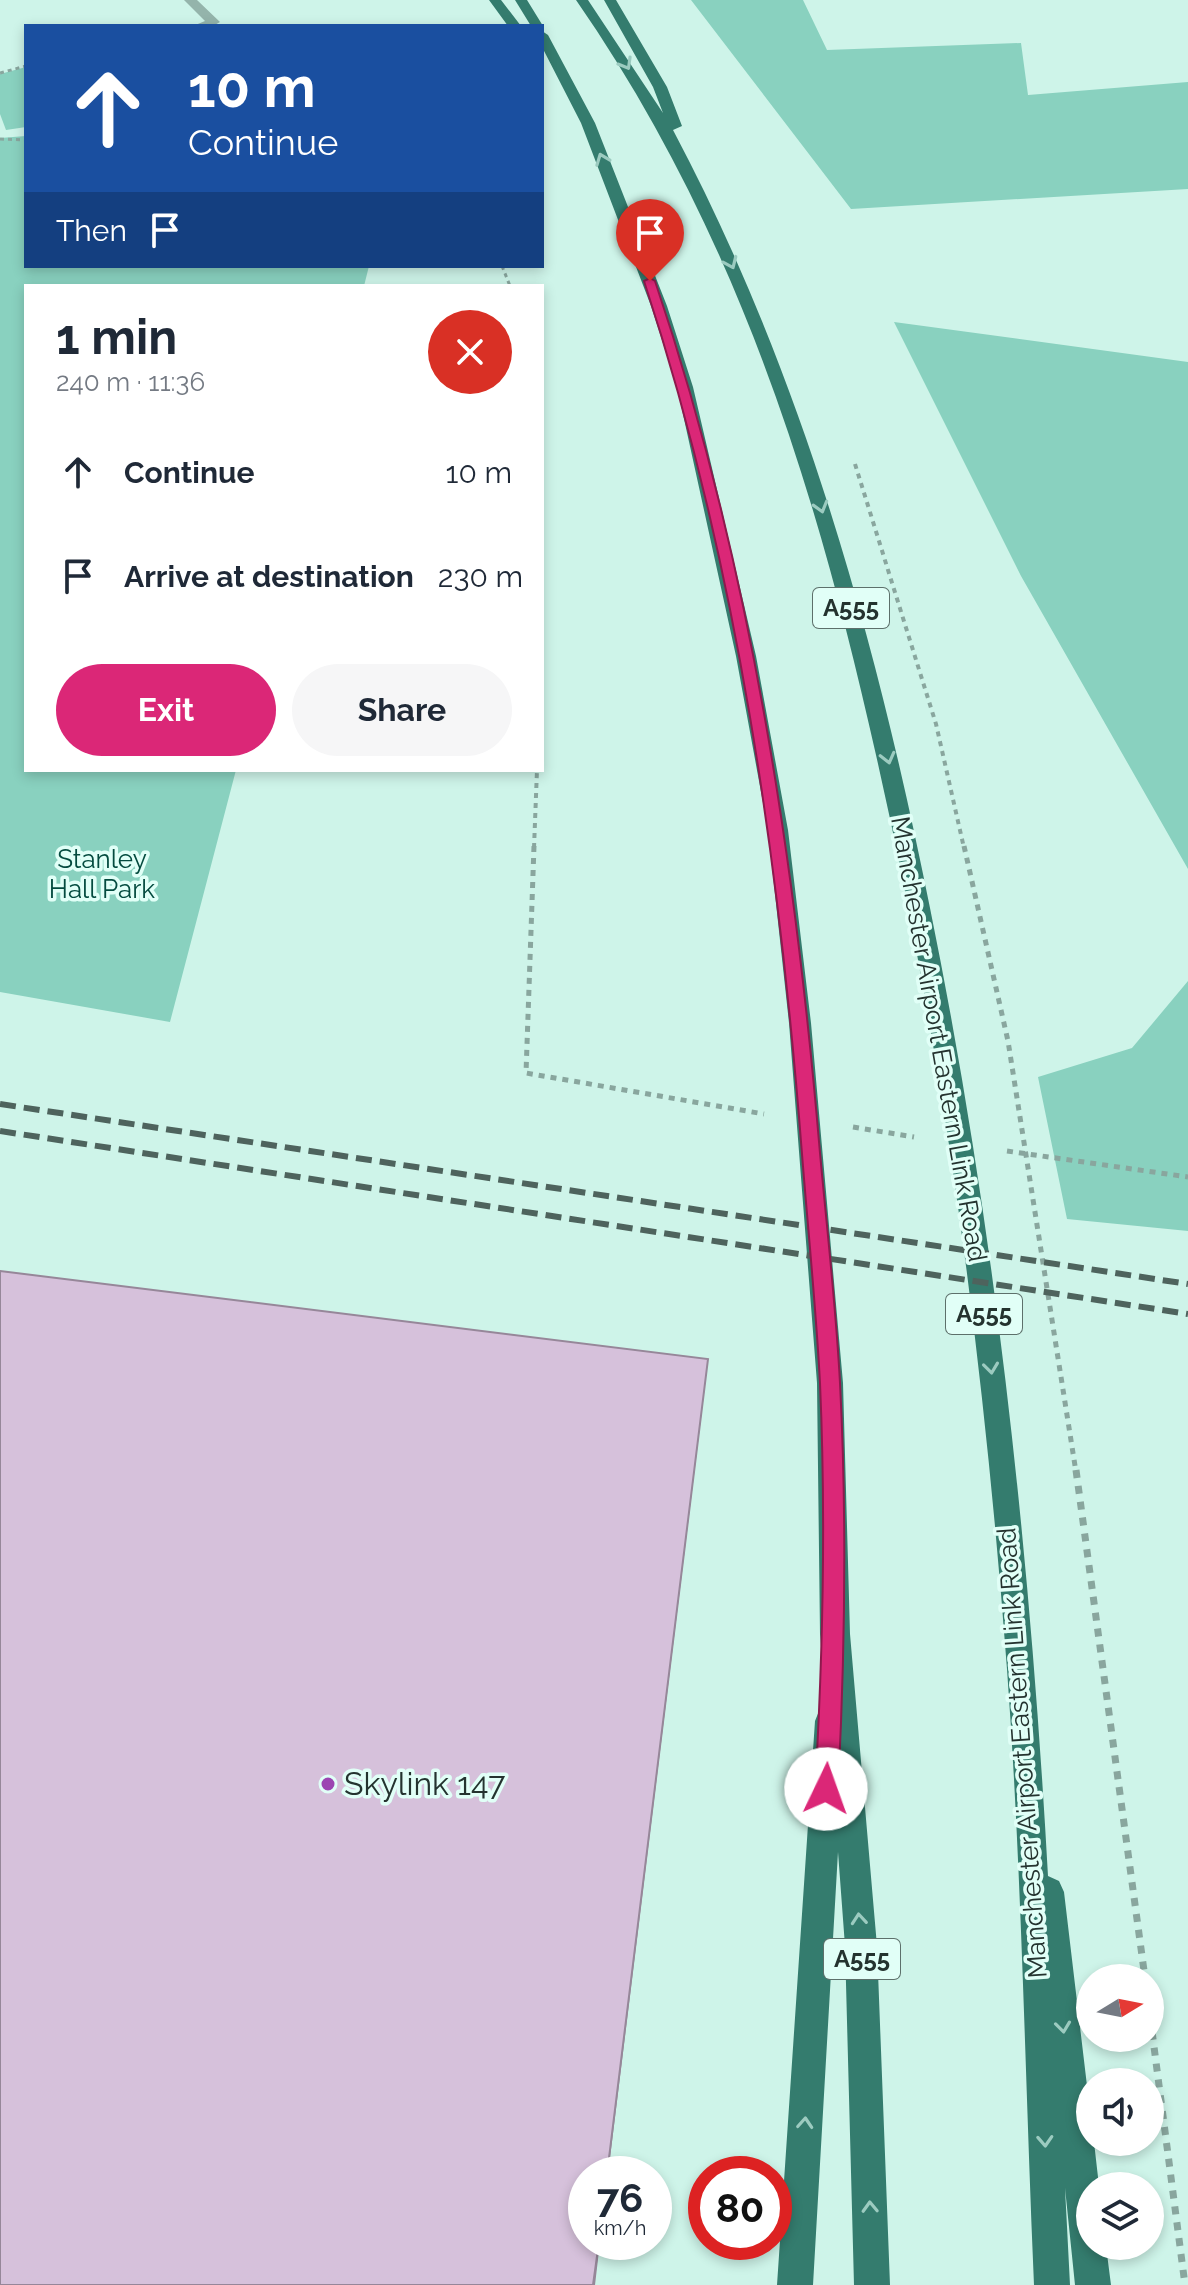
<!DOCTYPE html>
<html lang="en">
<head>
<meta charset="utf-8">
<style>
	:root { --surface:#fff; --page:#f6f6f7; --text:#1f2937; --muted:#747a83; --accent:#db2777 }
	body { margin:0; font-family:Raleway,sans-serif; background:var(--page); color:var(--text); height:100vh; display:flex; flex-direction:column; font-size:30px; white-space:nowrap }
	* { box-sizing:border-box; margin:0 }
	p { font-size:26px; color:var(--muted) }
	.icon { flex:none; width:44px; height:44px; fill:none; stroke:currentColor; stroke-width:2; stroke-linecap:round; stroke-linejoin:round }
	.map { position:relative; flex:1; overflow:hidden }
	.details { position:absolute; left:24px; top:284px; width:520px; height:488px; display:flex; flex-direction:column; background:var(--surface); border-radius:0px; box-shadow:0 4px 12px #0003 }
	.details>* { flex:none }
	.hud { position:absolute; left:24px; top:24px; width:520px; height:244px; border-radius:0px; box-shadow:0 4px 12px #0003; background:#1a4fa0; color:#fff; overflow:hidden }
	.needle { width:52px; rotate:80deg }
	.controls { position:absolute; left:1076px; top:1964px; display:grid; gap:16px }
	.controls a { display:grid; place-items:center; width:88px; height:88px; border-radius:50%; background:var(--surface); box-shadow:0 4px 12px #0003; font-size:40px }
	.speed { position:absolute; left:568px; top:2156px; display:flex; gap:16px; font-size:40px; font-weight:700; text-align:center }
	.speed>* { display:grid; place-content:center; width:104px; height:104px; border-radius:50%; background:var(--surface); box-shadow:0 4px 12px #0003; line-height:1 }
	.speed small { font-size:20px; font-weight:400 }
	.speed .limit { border:12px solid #d22; background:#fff; color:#111 }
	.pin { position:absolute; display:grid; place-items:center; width:68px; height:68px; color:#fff; margin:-82px -34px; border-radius:50% 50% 50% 0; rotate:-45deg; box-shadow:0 0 8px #0007 }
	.pin .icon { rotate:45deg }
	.me { position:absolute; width:88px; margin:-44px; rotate:3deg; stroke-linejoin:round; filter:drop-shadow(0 0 6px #0008) }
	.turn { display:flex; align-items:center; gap:28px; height:168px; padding:0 32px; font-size:36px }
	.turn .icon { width:104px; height:104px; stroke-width:2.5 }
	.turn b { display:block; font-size:56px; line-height:68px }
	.then { display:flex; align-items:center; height:76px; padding:0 32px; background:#0003; gap:16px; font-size:30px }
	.round { display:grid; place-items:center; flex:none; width:84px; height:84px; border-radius:42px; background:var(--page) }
	.summary { display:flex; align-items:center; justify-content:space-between; height:136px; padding:0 32px }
	h1 { font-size:48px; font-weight:700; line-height:60px }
	.primary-button { display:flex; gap:16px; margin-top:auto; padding:16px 32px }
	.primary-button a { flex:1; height:92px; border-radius:48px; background:var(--accent); color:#fff; font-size:32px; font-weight:700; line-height:92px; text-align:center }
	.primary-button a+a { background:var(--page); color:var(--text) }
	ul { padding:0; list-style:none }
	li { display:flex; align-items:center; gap:24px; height:104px; padding:0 32px }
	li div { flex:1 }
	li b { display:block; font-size:30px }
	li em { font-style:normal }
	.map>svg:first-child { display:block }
	.green { fill:#89d1bf }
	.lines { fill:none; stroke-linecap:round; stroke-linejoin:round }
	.path-far3 { stroke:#89a69e; stroke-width:3; stroke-dasharray:4 4; stroke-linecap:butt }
	.path-far2 { stroke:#89a69e; stroke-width:4; stroke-dasharray:5 5; stroke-linecap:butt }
	.path-far1 { stroke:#89a69e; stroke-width:5; stroke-dasharray:6 6; stroke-linecap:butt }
	.path { stroke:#89a69e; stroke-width:7; stroke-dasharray:8 8; stroke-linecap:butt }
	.minor { fill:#94b4ab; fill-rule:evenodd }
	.trunk { fill:#347c6e; fill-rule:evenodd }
	.rail { stroke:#4e635d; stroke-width:6; stroke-dasharray:16 8; stroke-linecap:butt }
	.shaded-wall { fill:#968799 }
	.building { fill:#d6c1db; stroke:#968799; stroke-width:2 }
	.oneway { stroke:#9ccbc0 }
	.route { fill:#db2777; stroke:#8e194d; stroke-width:2 }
	.poi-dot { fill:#9c45b2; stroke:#e1fff7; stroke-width:3 }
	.labels { text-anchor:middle; stroke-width:7; stroke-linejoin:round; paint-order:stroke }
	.shield { fill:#e1fff7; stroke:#5d706b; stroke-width:2 }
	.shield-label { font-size:24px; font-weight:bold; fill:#24332f }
	.park-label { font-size:26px; fill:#044b3f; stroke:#e1fff7 }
	.street-label { font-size:26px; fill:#24332f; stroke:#e1fff7 }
	.near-poi-label { font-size:32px; fill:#24332f; stroke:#e1fff7; text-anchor:start }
</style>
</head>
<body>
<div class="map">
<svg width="1188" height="2285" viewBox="0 0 1188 2285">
	<rect width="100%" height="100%" fill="#cef4e9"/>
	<path class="green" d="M 691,0 L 803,0 L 827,50 L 1021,43 L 1028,95 L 1188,82 L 1188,189 L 851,209 Z
		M 26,67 L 26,127 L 6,130 L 0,114 L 0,74 Z
		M 26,136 L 26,266 L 369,266 L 364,286 L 26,286 L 26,770 L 236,770 L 170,1022 L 0,992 L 0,138 Z
		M 894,322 L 1188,362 L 1188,869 L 1021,576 Z
		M 1188,981 L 1188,1231 L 1067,1219 L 1038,1077 L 1132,1048 Z"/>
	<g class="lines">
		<path class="path-far3" d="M 0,73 L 26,66
			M 0,139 L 26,140
			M 502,266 L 510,286"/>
		<path class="path-far2" d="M 855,464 L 936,724 L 964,848
			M 542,632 L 542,679
			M 534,848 L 537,770"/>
		<path class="path-far1" d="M 534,846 L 526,1073 L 764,1114
			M 964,846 L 1008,1041 L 1076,1472
			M 853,1127 L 914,1137
			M 1007,1151 L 1188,1177"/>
		<path class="path" d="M 1076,1470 L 1145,1978
			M 1150,2016 L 1185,2285"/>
		<path class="minor" d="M 184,0 L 197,0 L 220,22 L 213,26 L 193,26 L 205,21 Z"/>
		<path class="trunk" d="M 489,0 L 501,0 L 521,26 L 508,26 Z
			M 515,0 L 527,0 L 543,26 L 542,28 L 531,26 Z
			M 576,0 L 588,0 L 663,113 L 653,87 L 604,0 L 616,0 L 667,87 L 682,126 L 673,130 C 802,373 876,639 930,908 C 995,1227 1030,1552 1048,1876 L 1059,1881 L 1064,1892 L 1090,2111 L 1090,2142 L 1094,2142 L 1099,2186 L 1090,2186 L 1090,2246 L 1106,2246 L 1111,2285 L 1075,2285 L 1065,2188 L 1070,2285 L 1034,2285 C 1025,2080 1022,1874 1007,1669 C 984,1363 944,1054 876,755 C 815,483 736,231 576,0 Z
			M 542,31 L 548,35 L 595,123 L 667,306 L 693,387 L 756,656 L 788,830 L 811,1023 L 843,1383 L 850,1634 L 877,1946 L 890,2285 L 854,2285 L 845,1946 L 838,1852 L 813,2285 L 777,2285 L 815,1721 L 819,1711 L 826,1708 L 820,1634 L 817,1383 L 789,1023 L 768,830 L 736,656 L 677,387 L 651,306 L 581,123 L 542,47 Z"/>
		<path class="rail" d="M 0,1104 L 1188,1284
			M 0,1131 L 1188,1314"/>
	</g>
	<path class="shaded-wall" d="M 708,1359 L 704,1394 L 608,2174 L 607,2174 Z
		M 599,2242 L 600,2242 L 595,2285 L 593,2285 Z"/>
	<path class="building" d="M 0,1271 L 708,1359 L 607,2174 L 586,2174 L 586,2242 L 599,2242 L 593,2285 L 0,2285 Z"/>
	<defs><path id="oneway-chevron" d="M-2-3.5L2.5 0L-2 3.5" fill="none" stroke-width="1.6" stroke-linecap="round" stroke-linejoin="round" transform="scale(2)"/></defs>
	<g class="oneway">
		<use href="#oneway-chevron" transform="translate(626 64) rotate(60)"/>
		<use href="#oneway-chevron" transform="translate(602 159) rotate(-111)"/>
		<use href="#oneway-chevron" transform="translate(731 263) rotate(66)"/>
		<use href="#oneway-chevron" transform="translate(821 507) rotate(74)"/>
		<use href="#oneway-chevron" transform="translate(888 758) rotate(76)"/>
		<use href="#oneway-chevron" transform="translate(991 1368) rotate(83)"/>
		<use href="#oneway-chevron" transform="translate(859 1919) rotate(-95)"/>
		<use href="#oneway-chevron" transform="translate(1063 2027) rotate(83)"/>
		<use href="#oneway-chevron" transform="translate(805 2123) rotate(-86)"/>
		<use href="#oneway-chevron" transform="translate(1045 2141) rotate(87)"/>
		<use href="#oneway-chevron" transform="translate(870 2207) rotate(-92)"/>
	</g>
	<path class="route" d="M 650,278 L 655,281 C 750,562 795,858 820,1153 C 827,1230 836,1306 840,1383 C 847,1518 845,1654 838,1789 L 834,1797 L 826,1801 L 818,1797 L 815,1789 C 823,1654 826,1519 820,1383 C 816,1307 808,1230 802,1154 C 779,859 737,563 644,281 Z"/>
	<circle class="poi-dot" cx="328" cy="1784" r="8"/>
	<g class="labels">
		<g class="shield">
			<rect x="813" y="588" width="76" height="40" rx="6"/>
			<rect x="946" y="1294" width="76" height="40" rx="6"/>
			<rect x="824" y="1939" width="76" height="40" rx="6"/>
		</g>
		<g class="shield-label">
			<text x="851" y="616">A555</text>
			<text x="984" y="1322">A555</text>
			<text x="862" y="1967">A555</text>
		</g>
		<g class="park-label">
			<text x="102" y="868">Stanley<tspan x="102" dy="30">Hall Park</tspan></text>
		</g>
		<g class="street-label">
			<text transform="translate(939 1039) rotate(80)" y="9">Manchester Airport Eastern Link Road</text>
			<text transform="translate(1022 1753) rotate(-94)" y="9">Manchester Airport Eastern Link Road</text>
		</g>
		<g class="near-poi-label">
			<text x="344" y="1795">Skylink 147</text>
		</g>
	</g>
</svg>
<div class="controls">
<a><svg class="needle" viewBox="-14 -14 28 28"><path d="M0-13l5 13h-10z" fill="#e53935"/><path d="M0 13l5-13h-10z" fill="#747a83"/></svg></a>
<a><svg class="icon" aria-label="sound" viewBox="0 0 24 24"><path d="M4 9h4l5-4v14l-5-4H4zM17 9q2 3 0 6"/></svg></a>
<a><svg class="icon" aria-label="layers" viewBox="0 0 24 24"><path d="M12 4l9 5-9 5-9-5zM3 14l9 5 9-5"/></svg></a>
</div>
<div class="speed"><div>76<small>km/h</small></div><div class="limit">80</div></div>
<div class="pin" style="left:650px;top:281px;background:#d93025"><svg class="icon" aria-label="arrive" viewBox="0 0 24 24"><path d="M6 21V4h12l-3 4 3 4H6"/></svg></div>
<svg class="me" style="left:826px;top:1789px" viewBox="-20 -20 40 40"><circle r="19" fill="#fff"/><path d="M0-13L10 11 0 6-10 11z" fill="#db2777"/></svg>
<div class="hud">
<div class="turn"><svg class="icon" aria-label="ahead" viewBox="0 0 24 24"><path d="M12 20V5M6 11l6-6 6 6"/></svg><div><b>10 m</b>Continue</div></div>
<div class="then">Then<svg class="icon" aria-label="arrive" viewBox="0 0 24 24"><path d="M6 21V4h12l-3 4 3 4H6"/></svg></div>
</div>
<section class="details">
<div class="summary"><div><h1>1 min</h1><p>240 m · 11:36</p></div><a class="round" style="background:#d93025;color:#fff"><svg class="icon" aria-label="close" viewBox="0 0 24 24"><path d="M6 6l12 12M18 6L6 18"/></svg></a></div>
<ul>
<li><svg class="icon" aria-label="ahead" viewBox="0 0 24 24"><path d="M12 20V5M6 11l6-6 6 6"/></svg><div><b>Continue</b></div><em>10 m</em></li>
<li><svg class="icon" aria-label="arrive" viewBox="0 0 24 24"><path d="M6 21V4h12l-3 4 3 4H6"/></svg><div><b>Arrive at destination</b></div><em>230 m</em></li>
</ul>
<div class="primary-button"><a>Exit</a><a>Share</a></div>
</section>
</div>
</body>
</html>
